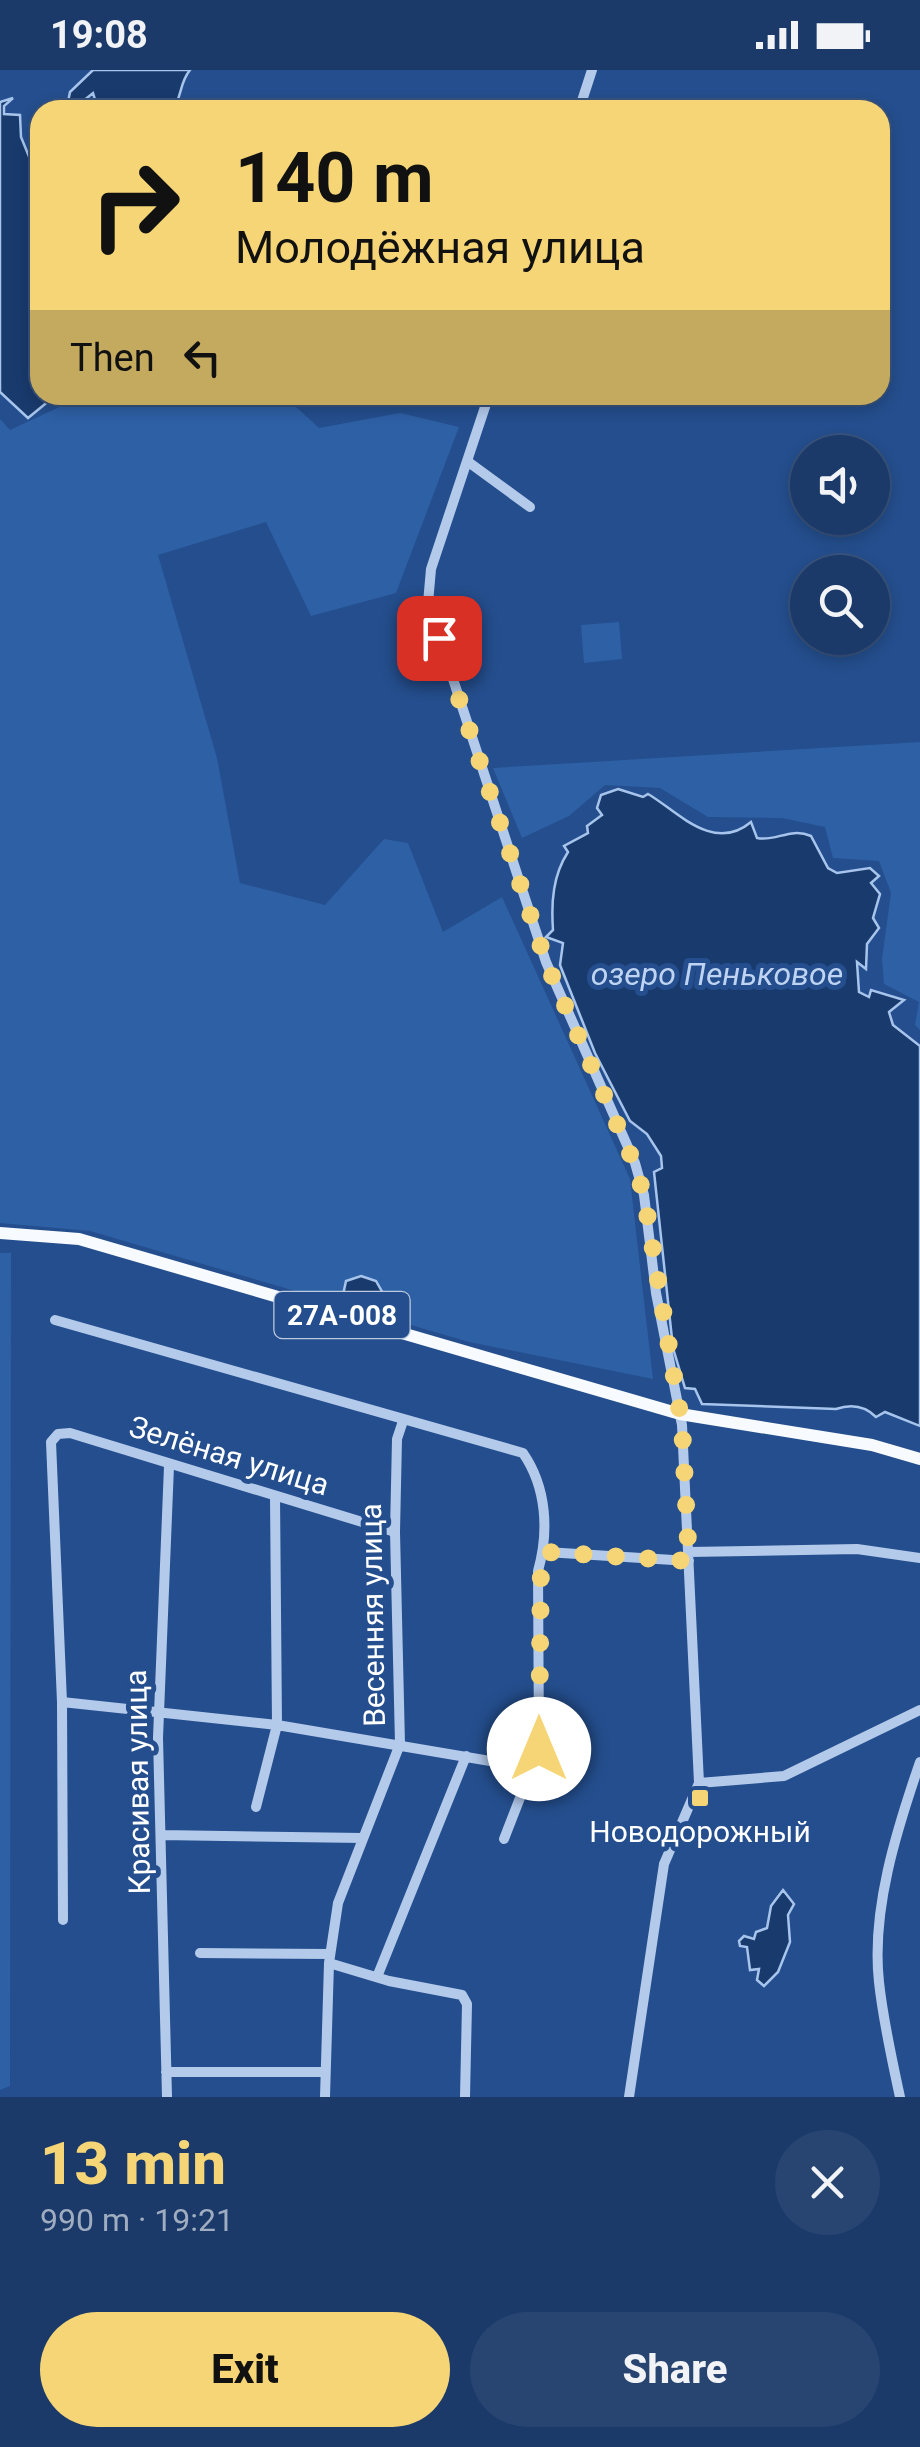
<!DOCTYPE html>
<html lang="en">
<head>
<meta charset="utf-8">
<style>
	:root { --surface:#1b3a6a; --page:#284572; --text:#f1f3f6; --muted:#a0adc1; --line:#39547e; --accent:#f5d576 }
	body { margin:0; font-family:Roboto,sans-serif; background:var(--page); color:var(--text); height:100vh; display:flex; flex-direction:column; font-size:38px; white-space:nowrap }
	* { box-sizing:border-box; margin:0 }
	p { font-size:32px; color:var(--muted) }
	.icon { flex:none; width:55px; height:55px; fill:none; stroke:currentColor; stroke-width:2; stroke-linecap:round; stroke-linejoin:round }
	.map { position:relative; height:2027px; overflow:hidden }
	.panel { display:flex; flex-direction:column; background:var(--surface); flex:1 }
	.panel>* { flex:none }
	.banner { position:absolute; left:30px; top:30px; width:860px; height:305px; border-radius:30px; box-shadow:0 5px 15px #0003,0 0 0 2px var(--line); background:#f5d576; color:#111; overflow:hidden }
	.fabs { position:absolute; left:790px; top:365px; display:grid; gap:20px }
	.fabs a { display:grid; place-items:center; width:100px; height:100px; border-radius:50%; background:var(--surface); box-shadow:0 5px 15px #0003,0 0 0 2px var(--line); font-size:50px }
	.pin { position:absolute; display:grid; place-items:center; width:85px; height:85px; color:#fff; margin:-42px; border-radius:20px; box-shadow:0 5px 15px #0006 }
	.me { position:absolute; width:110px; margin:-55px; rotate:0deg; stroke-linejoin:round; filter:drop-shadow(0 0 8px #0008) }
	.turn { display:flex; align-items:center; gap:35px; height:210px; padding:0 40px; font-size:45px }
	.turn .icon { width:130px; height:130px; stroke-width:2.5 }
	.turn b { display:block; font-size:70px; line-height:85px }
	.then { display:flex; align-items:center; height:95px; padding:0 40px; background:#0003; gap:20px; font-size:38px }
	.round { display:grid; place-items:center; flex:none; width:105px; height:105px; border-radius:52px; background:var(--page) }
	.headline { display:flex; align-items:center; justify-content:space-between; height:170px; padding:0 40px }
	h1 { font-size:60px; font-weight:800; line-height:75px; color:var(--accent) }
	.primary-button { display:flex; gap:20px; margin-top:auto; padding:20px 40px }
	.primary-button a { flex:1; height:115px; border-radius:60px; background:var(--accent); color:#111; font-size:40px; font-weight:800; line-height:115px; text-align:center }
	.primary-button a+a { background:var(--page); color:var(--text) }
	.status { display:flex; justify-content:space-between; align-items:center; height:70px; padding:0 50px; background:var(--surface); direction:ltr }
	.status svg { height:28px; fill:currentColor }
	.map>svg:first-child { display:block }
	.green { fill:#2e60a5 }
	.water { fill:#193a6d; stroke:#a7c5ec; stroke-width:2.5 }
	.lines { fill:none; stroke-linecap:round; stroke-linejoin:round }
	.minor { stroke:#b3caeb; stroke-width:10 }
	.major { stroke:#f7fafe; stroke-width:12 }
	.route { stroke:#f5d576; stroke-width:18; stroke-dasharray:0 32.4 }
	.poi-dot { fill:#f5d576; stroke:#244e8d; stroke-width:4 }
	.labels { text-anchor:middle; stroke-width:10; stroke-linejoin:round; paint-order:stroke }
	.shield { fill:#244e8d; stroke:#bdcadd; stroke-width:2.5 }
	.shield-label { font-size:28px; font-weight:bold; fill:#fff }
	.street-label { font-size:30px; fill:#fff; stroke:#244e8d }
	.poi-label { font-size:30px; fill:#fff; stroke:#244e8d }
	.water-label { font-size:32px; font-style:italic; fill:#bfd4f2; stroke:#244e8d }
</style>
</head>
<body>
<div class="status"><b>19:08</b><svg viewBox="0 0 49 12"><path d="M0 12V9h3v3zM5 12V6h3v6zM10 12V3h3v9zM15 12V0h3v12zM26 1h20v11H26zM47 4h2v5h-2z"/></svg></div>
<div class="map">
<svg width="920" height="2027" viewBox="0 0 920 2027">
	<rect width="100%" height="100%" fill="#244e8d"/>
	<path class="green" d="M 85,325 L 283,325 L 319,358 L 400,343 L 459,357 L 396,523 L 311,546 L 266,452 L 158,485 L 217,688 L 240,813 L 325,835 L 384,769 L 408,773 L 443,862 L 502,827 L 630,1109 L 653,1309 L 469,1272 L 90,1161 L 0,1153 L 0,349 L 10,360 Z
		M 619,552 L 622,589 L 584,593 L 581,555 Z
		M 920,672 L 920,960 L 915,955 L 919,932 L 884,914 L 882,889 L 891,823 L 879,791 L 833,788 L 825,757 L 782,748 L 708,747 L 660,718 L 605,715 L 569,746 L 522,768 L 493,698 Z
		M 0,1183 L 11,1183 L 10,2016 L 0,2020 Z"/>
	<path class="water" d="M 93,0 L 190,0 C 179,13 182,29 172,40 L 109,40 L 104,34 L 98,39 L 93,23 L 73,39 L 67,37 L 70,22 Z
		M 13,28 L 4,36 L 4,44 L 20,45 L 21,67 L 30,89 L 40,90 L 40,325 L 56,325 L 28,348 L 0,322 L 0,32 Z
		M 618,719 L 643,727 L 648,724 C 676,740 713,784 751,752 L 757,768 C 776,772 790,757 811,766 L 828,798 L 837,803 L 870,798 L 879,806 L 871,813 L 880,824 L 873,848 L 879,858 L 867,874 L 866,899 L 857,892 L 859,922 L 869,927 L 871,920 L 904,930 L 889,942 L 893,955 L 920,976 L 920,1356 L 885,1342 L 876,1347 C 865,1336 851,1334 836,1339 L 702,1334 L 695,1319 L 685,1318 L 673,1278 L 654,1102 L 662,1098 L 661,1086 L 647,1064 L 630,1051 L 595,983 L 560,895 L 563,873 L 546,867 L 553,860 C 551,832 553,805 568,782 L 564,776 L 588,763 L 587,756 L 602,745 L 597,738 L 601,725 Z
		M 361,1206 L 376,1211 L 388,1232 L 354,1238 L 343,1225 L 346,1211 Z
		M 783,1820 L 794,1834 L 788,1845 L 790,1872 L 778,1902 L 764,1916 L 757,1910 L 759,1899 L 750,1900 L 747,1877 L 740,1876 L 739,1871 L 744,1866 L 754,1869 L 756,1862 L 767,1858 L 771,1836 Z"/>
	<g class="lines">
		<path class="minor" d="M 579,40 L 592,0
			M 489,325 L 431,499 L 428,533 L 546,892 L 635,1093 L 644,1125 L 656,1223 L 682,1355 L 699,1713 L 664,1794 L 629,2027
			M 467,391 L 530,437
			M 55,1250 L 523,1383 C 547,1418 549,1462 538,1501 L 539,1679 L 504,1769
			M 546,1482 L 689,1491
			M 689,1482 L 857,1479 L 920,1488
			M 62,1632 L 51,1372 L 58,1364 L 70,1363 L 395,1462
			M 699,1713 L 784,1706 L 920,1640
			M 256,1737 L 277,1655 L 275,1426
			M 161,1765 L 363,1768
			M 63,1850 L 62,1632 L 277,1655 L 531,1698
			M 200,1883 L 330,1884
			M 329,1893 L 389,1911 L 462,1925 L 467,1934 L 465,2027
			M 377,1907 L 466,1686
			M 166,2002 L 325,2002
			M 167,2027 L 158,1668 L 169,1396
			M 325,2027 L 329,1893 L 338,1833 L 400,1674 L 395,1462 L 397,1369 L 403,1351
			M 900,2027 C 892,1990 883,1950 879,1912 C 871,1840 897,1759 920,1692"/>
		<path class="major" d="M 0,1163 L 79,1169 L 680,1344 L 872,1375 L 920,1389"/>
	</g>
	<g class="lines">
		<path class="route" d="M 439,568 L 546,892 L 634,1093 L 644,1125 L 682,1355 L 689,1491 L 546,1482 L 541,1492 L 539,1679"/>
	</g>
	<rect class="poi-dot" x="690" y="1718" width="20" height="20" rx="5"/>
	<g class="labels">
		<rect class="shield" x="274.5" y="1222" width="135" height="46" rx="8"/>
		<g class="shield-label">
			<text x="342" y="1255">27А-008</text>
		</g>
		<g class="street-label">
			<text transform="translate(229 1386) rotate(17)" y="10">Зелёная улица</text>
			<text transform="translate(373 1545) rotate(-91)" y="10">Весенняя улица</text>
			<text transform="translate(138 1712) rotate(-91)" y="10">Красивая улица</text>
		</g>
		<g class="poi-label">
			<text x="700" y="1772">Новодорожный</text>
		</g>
		<g class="water-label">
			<text x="717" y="915">озеро Пеньковое</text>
		</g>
	</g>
</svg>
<div class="fabs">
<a><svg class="icon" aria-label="sound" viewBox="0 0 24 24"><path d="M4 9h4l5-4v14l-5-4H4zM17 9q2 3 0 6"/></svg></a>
<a><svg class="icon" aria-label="search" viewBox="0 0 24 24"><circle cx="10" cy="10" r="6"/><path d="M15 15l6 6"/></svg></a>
</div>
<div class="pin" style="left:439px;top:568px;background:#d93025"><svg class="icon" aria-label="arrive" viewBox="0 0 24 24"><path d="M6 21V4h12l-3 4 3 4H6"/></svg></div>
<svg class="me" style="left:539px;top:1679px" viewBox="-20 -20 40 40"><circle r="19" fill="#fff"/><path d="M0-13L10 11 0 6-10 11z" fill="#f5d576"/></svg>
<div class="banner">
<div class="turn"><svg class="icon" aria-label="right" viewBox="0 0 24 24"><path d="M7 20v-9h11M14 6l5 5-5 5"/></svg><div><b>140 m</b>Молодёжная улица</div></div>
<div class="then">Then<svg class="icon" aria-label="left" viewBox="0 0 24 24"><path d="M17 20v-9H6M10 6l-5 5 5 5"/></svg></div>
</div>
</div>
<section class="panel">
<div class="headline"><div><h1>13 min</h1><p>990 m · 19:21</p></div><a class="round"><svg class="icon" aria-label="close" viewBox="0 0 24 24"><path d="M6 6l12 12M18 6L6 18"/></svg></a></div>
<div class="primary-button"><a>Exit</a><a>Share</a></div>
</section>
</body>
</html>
